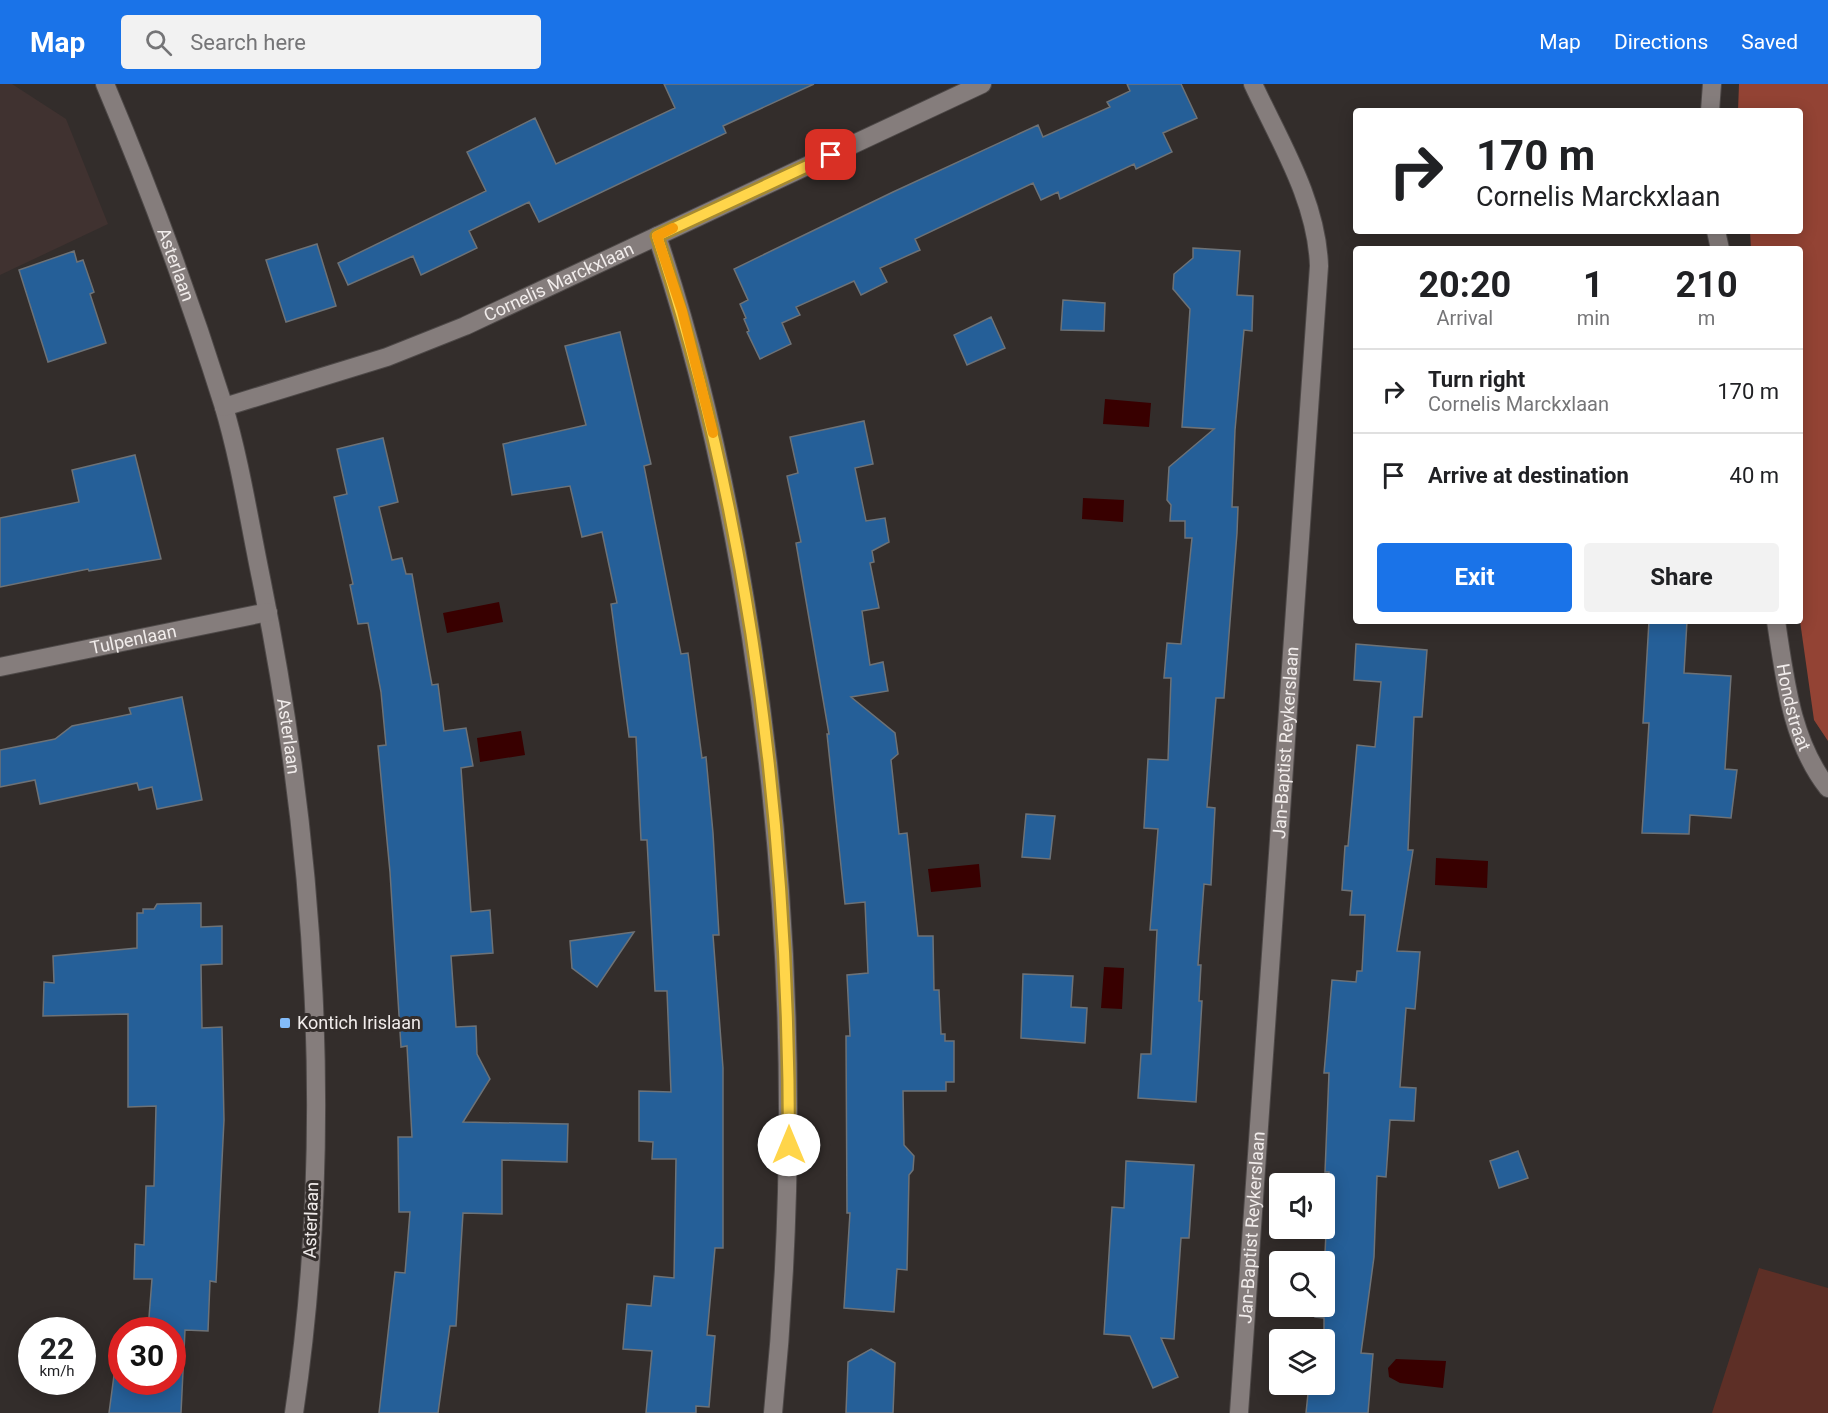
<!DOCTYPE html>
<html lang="en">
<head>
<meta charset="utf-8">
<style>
	:root { --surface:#fff; --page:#f2f2f2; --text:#202124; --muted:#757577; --line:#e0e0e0; --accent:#1a73e8 }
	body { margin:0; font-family:Roboto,sans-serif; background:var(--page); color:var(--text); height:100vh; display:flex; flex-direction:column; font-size:22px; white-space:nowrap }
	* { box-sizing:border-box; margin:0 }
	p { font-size:20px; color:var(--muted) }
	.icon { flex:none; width:33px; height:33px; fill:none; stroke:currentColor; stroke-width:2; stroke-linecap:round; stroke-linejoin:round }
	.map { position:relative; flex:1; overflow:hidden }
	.side { position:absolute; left:1353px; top:162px; width:450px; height:378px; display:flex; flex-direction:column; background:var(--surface); border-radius:6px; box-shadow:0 3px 15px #0003 }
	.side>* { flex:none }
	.banner { position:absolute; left:1353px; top:24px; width:450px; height:126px; border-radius:6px; box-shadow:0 3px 15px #0003; background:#fff; color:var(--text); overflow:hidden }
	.tools { position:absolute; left:1269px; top:1089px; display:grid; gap:12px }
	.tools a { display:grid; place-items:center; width:66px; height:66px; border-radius:6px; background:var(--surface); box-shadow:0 3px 15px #0003; font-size:30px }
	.speed { position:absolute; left:18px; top:1233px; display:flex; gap:12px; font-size:30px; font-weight:700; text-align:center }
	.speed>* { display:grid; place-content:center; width:78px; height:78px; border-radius:50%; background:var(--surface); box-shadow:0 3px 15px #0003; line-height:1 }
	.speed small { font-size:15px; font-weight:400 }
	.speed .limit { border:9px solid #d22; background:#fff; color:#111 }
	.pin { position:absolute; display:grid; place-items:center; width:51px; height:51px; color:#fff; margin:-26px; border-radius:12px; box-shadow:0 3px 9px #0006 }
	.me { position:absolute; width:66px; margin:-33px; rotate:0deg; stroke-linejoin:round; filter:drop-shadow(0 0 4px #0008) }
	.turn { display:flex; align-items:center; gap:21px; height:126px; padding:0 24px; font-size:27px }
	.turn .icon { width:78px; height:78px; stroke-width:2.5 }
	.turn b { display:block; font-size:42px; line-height:51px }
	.eta { display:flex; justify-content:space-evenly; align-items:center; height:102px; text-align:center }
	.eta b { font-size:36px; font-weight:700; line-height:42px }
	.primary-button { display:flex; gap:12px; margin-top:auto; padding:12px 24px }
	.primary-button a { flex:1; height:69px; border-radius:6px; background:var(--accent); color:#fff; font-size:24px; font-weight:700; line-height:69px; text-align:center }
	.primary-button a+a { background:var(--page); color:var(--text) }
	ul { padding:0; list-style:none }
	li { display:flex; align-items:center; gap:18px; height:84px; padding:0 24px; border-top:2px solid var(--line) }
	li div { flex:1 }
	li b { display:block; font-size:22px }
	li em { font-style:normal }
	header { display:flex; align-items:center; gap:36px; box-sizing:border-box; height:84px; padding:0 30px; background:var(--accent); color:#fff }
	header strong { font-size:28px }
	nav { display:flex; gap:33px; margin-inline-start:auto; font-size:21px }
	.search { width:420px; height:54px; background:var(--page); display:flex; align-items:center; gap:15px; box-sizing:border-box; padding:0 21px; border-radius:6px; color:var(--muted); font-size:22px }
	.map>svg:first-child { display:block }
	.built { fill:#403230 }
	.green { fill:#5d2f26 }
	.forest { fill:#934334 }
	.water { fill:#380000 }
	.building { fill:#255f98; stroke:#6d7277; stroke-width:1.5 }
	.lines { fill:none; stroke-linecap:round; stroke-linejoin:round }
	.street-casing { stroke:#4e4948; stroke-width:20 }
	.street { stroke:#857d7c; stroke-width:18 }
	.route-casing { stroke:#a68a30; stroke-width:15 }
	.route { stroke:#ffd54a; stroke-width:10 }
	.slow { stroke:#f59e0b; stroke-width:10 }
	.poi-dot { fill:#83bcfa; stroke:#332d2b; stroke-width:2 }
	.labels { text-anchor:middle; stroke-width:6; stroke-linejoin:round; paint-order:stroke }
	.street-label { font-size:18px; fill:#f1eceb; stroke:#332d2b }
	.poi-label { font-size:18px; fill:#f1eceb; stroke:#332d2b; text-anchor:start }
</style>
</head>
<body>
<header>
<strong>Map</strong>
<div class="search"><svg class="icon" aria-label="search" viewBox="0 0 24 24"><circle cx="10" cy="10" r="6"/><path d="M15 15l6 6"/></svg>Search here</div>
<nav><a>Map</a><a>Directions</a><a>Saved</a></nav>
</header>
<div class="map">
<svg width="1828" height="1329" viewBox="0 0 1828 1329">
	<rect width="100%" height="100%" fill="#332d2b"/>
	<path class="built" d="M 0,0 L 12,0 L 66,35 L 108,140 L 0,191 Z"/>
	<path class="green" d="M 1759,1184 L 1828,1204 L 1828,1329 L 1712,1329 Z"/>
	<path class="forest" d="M 1739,0 L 1828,0 L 1828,657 L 1814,636 L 1800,537 L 1800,165 L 1751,165 L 1750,147 L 1800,147 L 1800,27 L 1738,27 Z"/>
	<path class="water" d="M 1105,315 L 1151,319 L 1149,343 L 1103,340 Z
		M 1083,414 L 1124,416 L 1123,438 L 1082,435 Z
		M 499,518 L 503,538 L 447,549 L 443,529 Z
		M 521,647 L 525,671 L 480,678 L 477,654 Z
		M 1436,774 L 1488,777 L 1487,804 L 1435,801 Z
		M 979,780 L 981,803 L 931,808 L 928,785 Z
		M 1104,883 L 1124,884 L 1122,925 L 1101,924 Z
		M 1396,1275 L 1446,1277 L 1443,1304 L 1400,1299 L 1389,1293 L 1388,1284 Z"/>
	<path class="building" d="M 664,0 L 814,0 L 723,42 L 726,49 L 539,138 L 529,118 L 469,147 L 477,164 L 421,191 L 413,172 L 348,201 L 338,179 L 486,107 L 467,68 L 535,34 L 556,80 L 675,24 Z
		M 1127,0 L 1181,0 L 1197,34 L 1163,49 L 1172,68 L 1136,85 L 1134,80 L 1060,115 L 1058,108 L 1041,116 L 1033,99 L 915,155 L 920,166 L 880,184 L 887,198 L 861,211 L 854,197 L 796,223 L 800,231 L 782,239 L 791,260 L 760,275 L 747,248 L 749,247 L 744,235 L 746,234 L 740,220 L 748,216 L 734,185 L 893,108 L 1038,41 L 1043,53 L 1110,23 L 1107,18 L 1130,7 Z
		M 317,160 L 336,222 L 286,238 L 266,176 Z
		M 1193,164 L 1240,167 L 1237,211 L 1253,212 L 1252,247 L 1244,246 L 1235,346 L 1232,423 L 1238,423 L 1237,449 L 1224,614 L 1216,614 L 1207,723 L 1215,724 L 1211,801 L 1204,800 L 1198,881 L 1201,881 L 1199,917 L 1202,917 L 1196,1018 L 1138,1014 L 1141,970 L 1151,970 L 1157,846 L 1150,846 L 1158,745 L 1144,744 L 1148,675 L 1168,676 L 1171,594 L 1164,594 L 1167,559 L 1181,560 L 1192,454 L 1185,454 L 1185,437 L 1170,437 L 1171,421 L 1167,416 L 1169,383 L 1214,345 L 1182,343 L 1190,225 L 1173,205 L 1174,190 L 1193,174 Z
		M 74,167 L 77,178 L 83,176 L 94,208 L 90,210 L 106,259 L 48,278 L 19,186 Z
		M 1063,216 L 1105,219 L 1104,247 L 1061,246 Z
		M 991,233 L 1005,264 L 967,281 L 954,251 Z
		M 620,248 L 651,380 L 644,382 L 681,570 L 688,569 L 702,674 L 706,673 L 713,749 L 719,851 L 713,851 L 723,984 L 723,1164 L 715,1164 L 707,1251 L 715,1252 L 709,1323 L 696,1322 L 696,1329 L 646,1329 L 652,1267 L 623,1265 L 627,1220 L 651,1222 L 654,1192 L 674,1194 L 676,1075 L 652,1075 L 653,1058 L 639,1057 L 639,1007 L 671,1008 L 667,907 L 655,907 L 647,756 L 641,756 L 636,653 L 629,653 L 611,520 L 617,519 L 602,448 L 582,453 L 570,402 L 512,411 L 503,360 L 586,341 L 565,262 Z
		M 864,337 L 873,380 L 855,384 L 866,437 L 885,434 L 889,458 L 872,467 L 874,478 L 870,479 L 879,524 L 862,527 L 870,581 L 883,578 L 888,607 L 851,613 L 895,649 L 898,670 L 891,676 L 899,750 L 907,749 L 918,852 L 933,852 L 934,906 L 939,906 L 941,950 L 945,950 L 945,957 L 954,957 L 954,998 L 946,998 L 946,1007 L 903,1007 L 904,1061 L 914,1072 L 913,1086 L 909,1091 L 907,1186 L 897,1185 L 894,1228 L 844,1224 L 850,1129 L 847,1129 L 846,952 L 850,952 L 847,891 L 868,889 L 865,818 L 845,820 L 827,650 L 829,650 L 796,459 L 801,458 L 787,392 L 798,389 L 790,353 Z
		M 383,354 L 398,418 L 379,423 L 392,476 L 402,474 L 406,490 L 412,490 L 432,601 L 438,600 L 444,647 L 466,644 L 473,682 L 461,684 L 471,828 L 490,826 L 493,869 L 451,872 L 456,943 L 476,942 L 477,970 L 490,995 L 463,1038 L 568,1040 L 567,1078 L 502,1076 L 502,1130 L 463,1129 L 456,1242 L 450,1242 L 438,1329 L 379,1329 L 395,1188 L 405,1189 L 410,1128 L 399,1128 L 398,1053 L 412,1053 L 407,962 L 401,963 L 390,788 L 378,662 L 386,661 L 381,608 L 368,539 L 358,540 L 350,501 L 353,500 L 334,413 L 347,410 L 337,365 Z
		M 135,371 L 161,475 L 89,487 L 88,485 L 0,503 L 0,434 L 79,418 L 72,386 Z
		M 1649,537 L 1687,537 L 1684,589 L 1731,592 L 1725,685 L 1737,686 L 1731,734 L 1690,731 L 1689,750 L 1642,749 L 1649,639 L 1643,639 Z
		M 1356,560 L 1427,566 L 1422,633 L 1414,633 L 1408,766 L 1413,766 L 1397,867 L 1420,868 L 1415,925 L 1406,924 L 1400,1003 L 1416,1004 L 1414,1037 L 1390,1036 L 1386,1093 L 1377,1092 L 1374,1173 L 1361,1269 L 1373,1270 L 1368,1329 L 1306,1329 L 1309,1300 L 1324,1300 L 1324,1234 L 1315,1233 L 1315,1222 L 1324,1222 L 1324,1178 L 1317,1178 L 1318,1168 L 1325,1169 L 1329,1088 L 1325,1088 L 1329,989 L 1324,989 L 1332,896 L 1356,898 L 1357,887 L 1362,887 L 1365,831 L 1350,831 L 1352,807 L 1342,806 L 1345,762 L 1348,762 L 1357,661 L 1375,663 L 1381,598 L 1354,596 Z
		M 182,613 L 202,716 L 157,725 L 152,703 L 139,706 L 137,699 L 40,720 L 35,696 L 0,703 L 0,666 L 55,655 L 72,642 L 131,630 L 129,624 Z
		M 1026,730 L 1055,732 L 1050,775 L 1022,773 Z
		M 201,819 L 201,843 L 222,842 L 222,880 L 201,881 L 202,944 L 222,943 L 224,1036 L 216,1198 L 210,1197 L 208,1247 L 185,1246 L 181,1329 L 109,1329 L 117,1269 L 122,1270 L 122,1298 L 172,1298 L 172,1246 L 148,1246 L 152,1195 L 134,1195 L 135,1160 L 144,1161 L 146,1102 L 154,1102 L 156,1022 L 128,1023 L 128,930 L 43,932 L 44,898 L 54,899 L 53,872 L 137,864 L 137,829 L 143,829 L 143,825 L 154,825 L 157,820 Z
		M 634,848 L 597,903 L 572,884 L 570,857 Z
		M 1023,890 L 1073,892 L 1071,923 L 1087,924 L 1085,959 L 1021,954 Z
		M 1518,1067 L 1528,1094 L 1499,1104 L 1490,1077 Z
		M 1126,1077 L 1194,1081 L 1189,1154 L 1181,1154 L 1174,1255 L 1161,1254 L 1178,1293 L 1153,1304 L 1130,1252 L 1104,1250 L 1112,1123 L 1124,1124 Z
		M 871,1265 L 895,1279 L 893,1329 L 846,1329 L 848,1278 Z"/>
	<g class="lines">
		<defs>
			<g id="street">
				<path id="s1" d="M 105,0 C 149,104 189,212 223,320 C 240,376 249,436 261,494 C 316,764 335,1055 294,1329"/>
				<path d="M 1710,27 L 1712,0"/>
				<path d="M 1716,147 L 1720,165"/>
				<path d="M 657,152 C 701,283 730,417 751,553 C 791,811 799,1070 773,1329"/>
				<path id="s2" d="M 224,323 L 387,273 L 465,242 L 982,0"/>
				<path id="s3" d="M 1776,537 C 1785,595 1791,657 1828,704"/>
				<path id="s4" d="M 0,583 L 268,528"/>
				<path id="s5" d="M 1239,1329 L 1319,182 C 1317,117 1280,58 1253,0"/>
			</g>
		</defs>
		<use href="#street" class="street-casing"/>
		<use href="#street" class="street"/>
	</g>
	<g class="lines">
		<defs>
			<path id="route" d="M 789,1061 C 789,754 753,444 657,152 L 831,71"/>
		</defs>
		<use href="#route" class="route-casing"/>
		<use href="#route" class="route"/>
		<path class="slow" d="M 673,144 L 657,152 L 682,227 L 713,349"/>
	</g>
	<rect class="poi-dot" x="279" y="933" width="12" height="12" rx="3"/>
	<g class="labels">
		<g class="street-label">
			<text dy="6" stroke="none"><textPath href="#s1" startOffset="194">Asterlaan</textPath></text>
			<text dy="6" stroke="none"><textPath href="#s2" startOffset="358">Cornelis Marckxlaan</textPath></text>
			<text dy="6" stroke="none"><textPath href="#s4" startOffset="136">Tulpenlaan</textPath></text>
			<text dy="6" stroke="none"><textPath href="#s3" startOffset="88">Hondstraat</textPath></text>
			<text dy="6" stroke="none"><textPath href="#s1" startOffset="680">Asterlaan</textPath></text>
			<text dy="6" stroke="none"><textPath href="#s5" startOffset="672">Jan-Baptist Reykerslaan</textPath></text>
			<text transform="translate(311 1136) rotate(-88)" y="6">Asterlaan</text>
			<text dy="6" stroke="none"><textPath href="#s5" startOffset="186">Jan-Baptist Reykerslaan</textPath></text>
		</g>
		<g class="poi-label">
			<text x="297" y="945">Kontich Irislaan</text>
		</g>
	</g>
</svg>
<div class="tools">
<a><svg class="icon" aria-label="sound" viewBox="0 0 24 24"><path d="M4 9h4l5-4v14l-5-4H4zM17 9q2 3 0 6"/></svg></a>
<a><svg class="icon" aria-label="search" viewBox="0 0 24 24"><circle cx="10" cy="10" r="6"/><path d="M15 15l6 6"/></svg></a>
<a><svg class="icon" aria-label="layers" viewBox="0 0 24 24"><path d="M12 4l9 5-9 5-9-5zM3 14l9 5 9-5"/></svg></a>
</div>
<div class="speed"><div>22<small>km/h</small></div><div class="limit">30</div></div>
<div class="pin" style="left:831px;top:71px;background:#d93025"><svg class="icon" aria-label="arrive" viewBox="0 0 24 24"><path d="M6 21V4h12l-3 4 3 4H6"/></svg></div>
<svg class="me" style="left:789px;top:1061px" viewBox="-20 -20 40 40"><circle r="19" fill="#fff"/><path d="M0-13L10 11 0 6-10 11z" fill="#ffd54a"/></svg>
<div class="banner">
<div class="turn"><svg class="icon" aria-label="right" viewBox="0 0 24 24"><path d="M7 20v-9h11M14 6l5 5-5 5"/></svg><div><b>170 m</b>Cornelis Marckxlaan</div></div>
</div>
<section class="side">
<div class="eta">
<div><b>20:20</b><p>Arrival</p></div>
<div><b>1</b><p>min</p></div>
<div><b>210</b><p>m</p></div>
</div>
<ul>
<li><svg class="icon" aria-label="right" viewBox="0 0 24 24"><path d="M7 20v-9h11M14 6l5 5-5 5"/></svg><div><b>Turn right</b><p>Cornelis Marckxlaan</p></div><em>170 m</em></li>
<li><svg class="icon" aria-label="arrive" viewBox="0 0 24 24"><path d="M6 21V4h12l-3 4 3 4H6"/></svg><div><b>Arrive at destination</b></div><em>40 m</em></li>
</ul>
<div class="primary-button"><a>Exit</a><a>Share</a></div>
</section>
</div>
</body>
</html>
